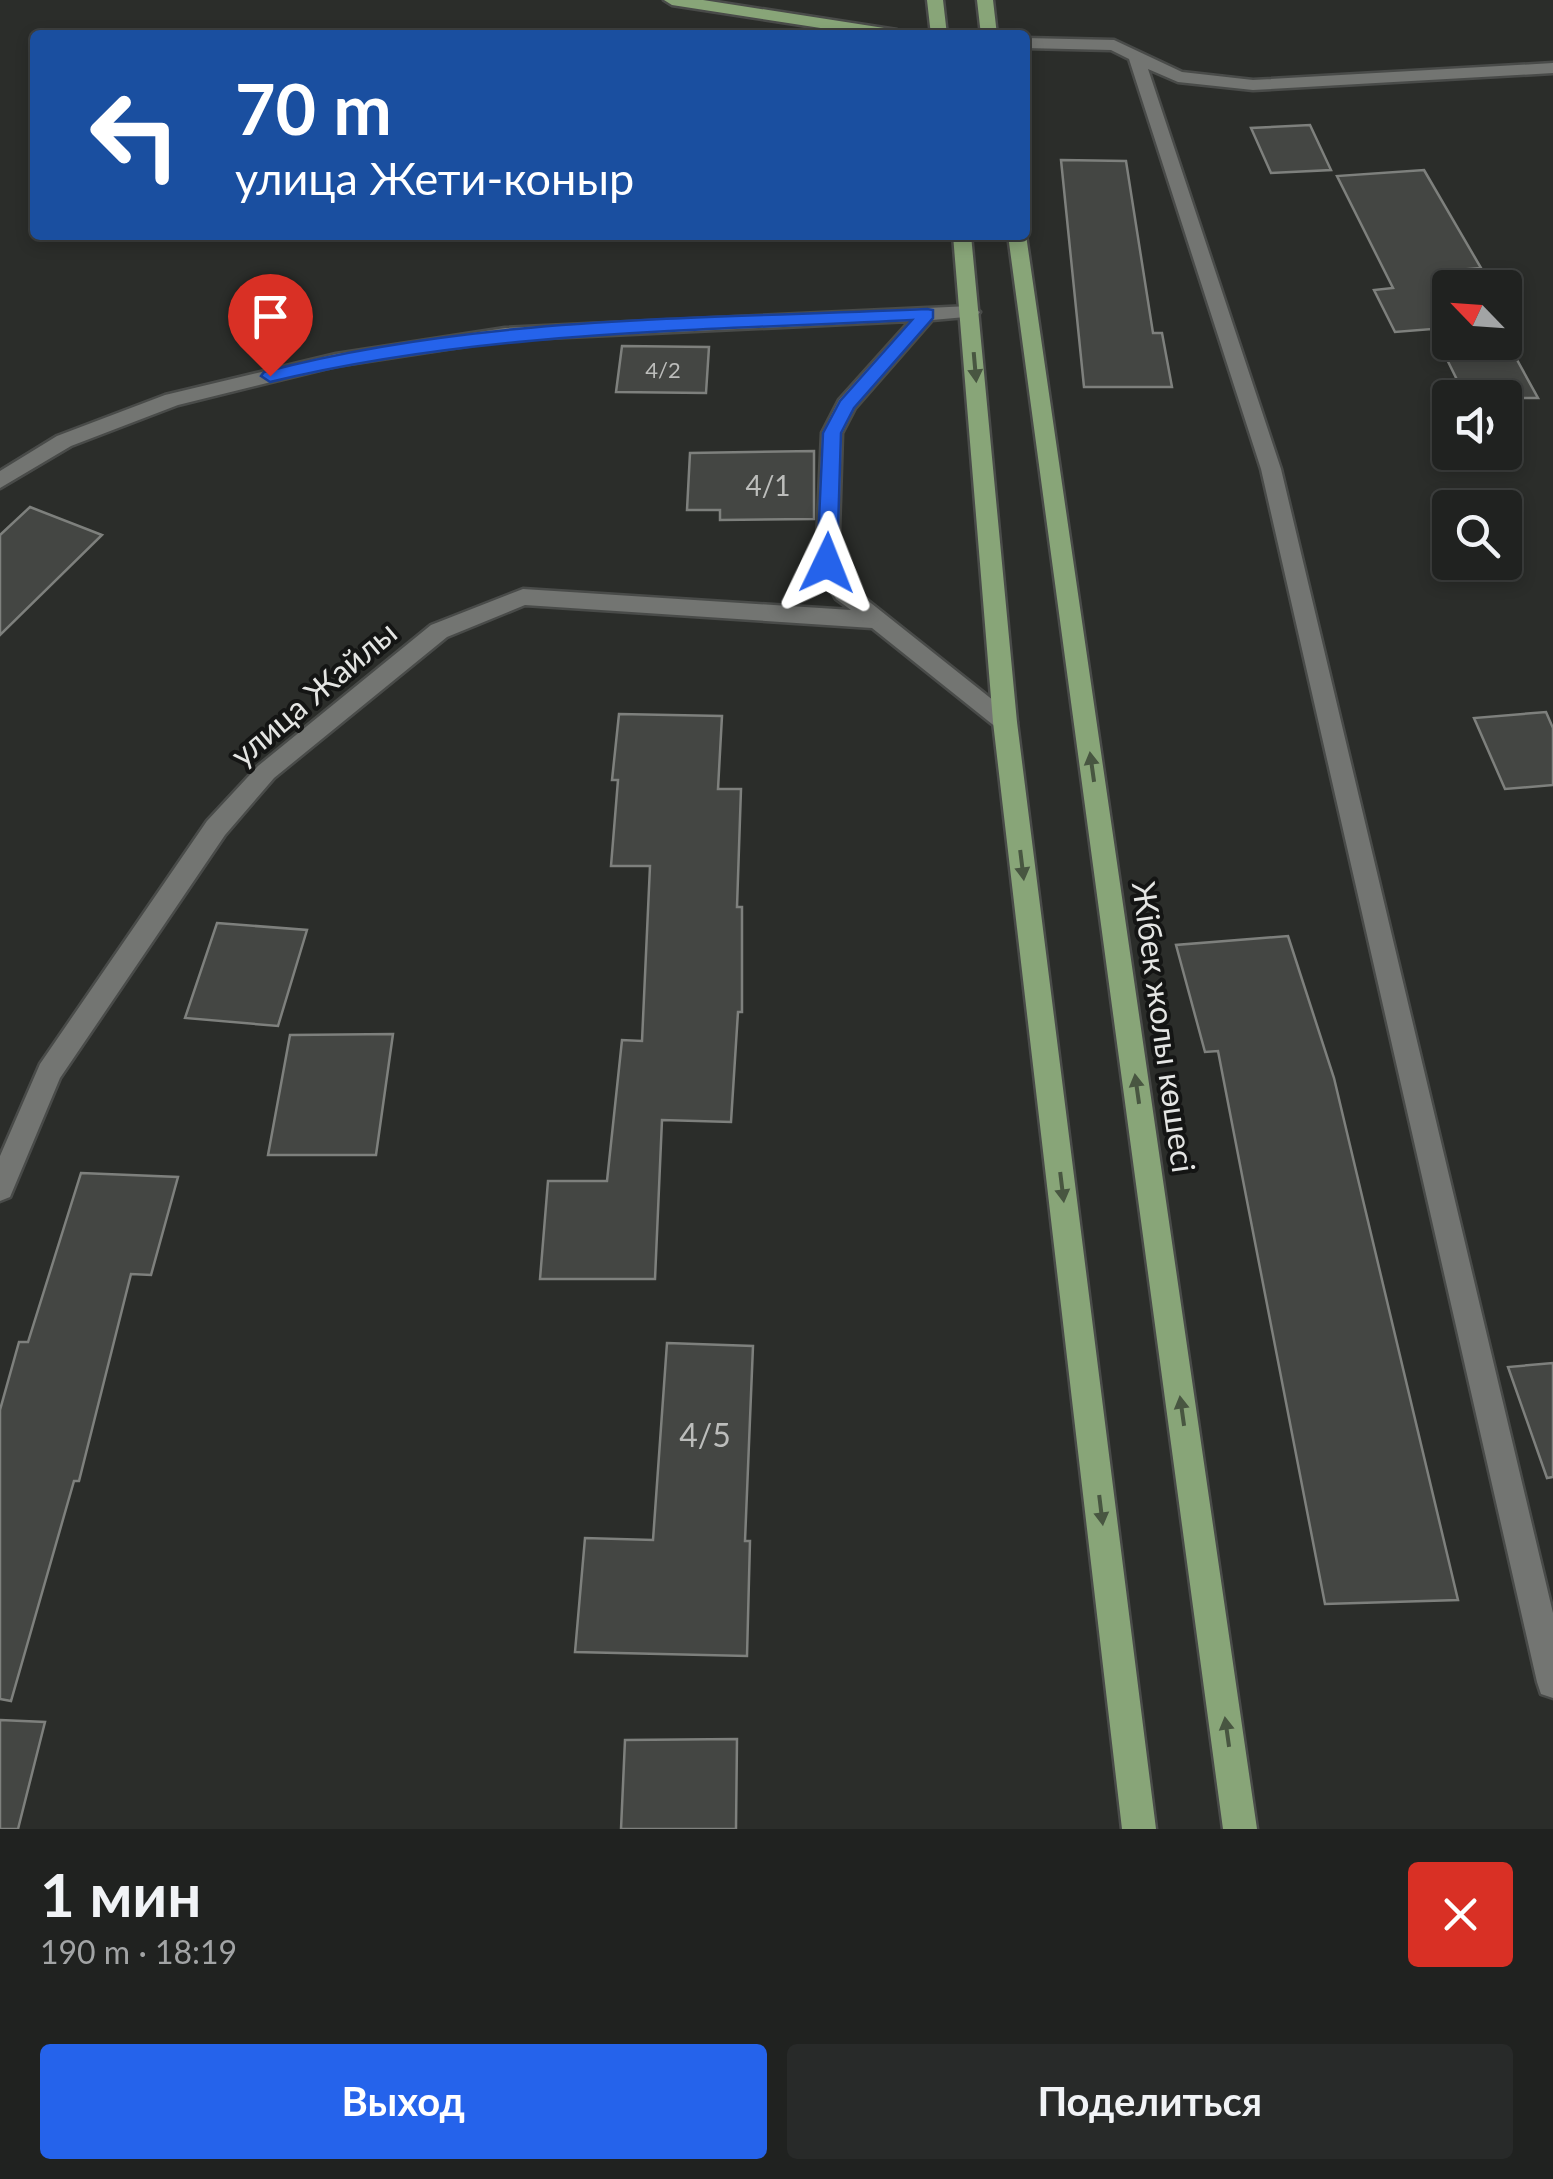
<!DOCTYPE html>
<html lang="ru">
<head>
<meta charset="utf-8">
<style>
	:root { --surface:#202220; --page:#282a29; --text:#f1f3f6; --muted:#a2a4a5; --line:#3d3f3e; --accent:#2563eb }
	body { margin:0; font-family:Lato,sans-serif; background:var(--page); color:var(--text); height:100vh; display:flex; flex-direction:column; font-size:38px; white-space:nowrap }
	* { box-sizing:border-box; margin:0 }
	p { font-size:32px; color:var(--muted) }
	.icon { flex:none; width:55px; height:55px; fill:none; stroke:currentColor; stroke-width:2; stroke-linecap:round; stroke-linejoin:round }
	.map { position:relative; height:1829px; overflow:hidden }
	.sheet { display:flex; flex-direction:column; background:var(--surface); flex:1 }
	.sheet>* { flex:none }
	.banner { position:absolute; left:30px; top:30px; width:1000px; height:210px; border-radius:10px; box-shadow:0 5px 15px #0003,0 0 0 2px var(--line); background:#1a4fa0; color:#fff; overflow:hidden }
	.needle { width:65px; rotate:295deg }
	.buttons { position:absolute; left:1432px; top:270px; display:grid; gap:20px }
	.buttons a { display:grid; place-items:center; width:90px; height:90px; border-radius:10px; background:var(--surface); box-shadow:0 5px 15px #0003,0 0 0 2px var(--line); font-size:50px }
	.pin { position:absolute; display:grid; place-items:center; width:85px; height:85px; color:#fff; margin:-102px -42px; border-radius:50% 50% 50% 0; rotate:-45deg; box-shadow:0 0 10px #0007 }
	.pin .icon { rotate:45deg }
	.me { position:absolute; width:110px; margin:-55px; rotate:2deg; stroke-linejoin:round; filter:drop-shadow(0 0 8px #0008) }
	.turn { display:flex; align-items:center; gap:35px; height:210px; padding:0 40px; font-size:45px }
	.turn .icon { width:130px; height:130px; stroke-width:2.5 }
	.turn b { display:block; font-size:70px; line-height:85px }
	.round { display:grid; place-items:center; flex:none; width:105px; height:105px; border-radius:10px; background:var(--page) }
	.headline { display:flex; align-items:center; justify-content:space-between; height:170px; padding:0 40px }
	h1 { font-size:60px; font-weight:700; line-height:75px }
	.cta { display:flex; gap:20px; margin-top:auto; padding:20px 40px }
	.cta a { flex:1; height:115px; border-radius:10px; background:var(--accent); color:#fff; font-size:40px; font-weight:700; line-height:115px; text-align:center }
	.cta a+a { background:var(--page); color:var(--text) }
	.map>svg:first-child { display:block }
	.building { fill:#444643; stroke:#7e807d; stroke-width:2.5 }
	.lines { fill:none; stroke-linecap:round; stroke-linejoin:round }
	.minor-casing { stroke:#494b49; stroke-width:5 }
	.major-casing { stroke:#494b49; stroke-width:5 }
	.minor { fill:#737572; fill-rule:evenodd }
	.major { fill:#88a578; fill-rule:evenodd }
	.oneway { fill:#485641 }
	.route { fill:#2563eb; stroke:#184099; stroke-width:2.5 }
	.labels { text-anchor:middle; stroke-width:8; stroke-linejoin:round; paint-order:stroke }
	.far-number-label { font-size:22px; fill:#bcbdbb }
	.number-label { font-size:28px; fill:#bcbdbb }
	.street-label { font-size:32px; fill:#e4e5e3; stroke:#141514 }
	.near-number-label { font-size:32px; fill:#bcbdbb }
</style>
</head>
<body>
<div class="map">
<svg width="1553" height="1829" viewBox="0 0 1553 1829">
	<rect width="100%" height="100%" fill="#2b2d2a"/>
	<path class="building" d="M 1310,125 L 1331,170 L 1271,173 L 1251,128 Z
		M 1061,160 L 1126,161 L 1153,333 L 1162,333 L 1172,387 L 1084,387 Z
		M 1424,170 L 1481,268 L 1468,269 L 1478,288 L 1450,288 L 1450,342 L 1505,342 L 1505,338 L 1538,398 L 1466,398 L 1432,329 L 1395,332 L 1374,290 L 1393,288 L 1337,176 Z
		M 622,346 L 709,347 L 706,393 L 616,392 Z
		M 814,451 L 814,519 L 720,520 L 720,510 L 687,510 L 690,453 Z
		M 30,507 L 102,535 L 0,635 L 0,535 Z
		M 1546,712 L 1553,728 L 1553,785 L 1505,789 L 1474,718 Z
		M 619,714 L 722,716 L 718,789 L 741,789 L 737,907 L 742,907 L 742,1012 L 738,1012 L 731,1122 L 662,1120 L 655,1279 L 540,1279 L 548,1181 L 607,1181 L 622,1040 L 642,1041 L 650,866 L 611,866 L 618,780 L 612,780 Z
		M 217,923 L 307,930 L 278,1026 L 185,1018 Z
		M 1288,936 L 1334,1078 L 1458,1600 L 1325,1604 L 1218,1051 L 1205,1052 L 1176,945 Z
		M 393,1034 L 376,1155 L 268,1155 L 290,1035 Z
		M 81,1173 L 178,1177 L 151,1275 L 131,1274 L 79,1481 L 74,1481 L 11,1701 L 0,1699 L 0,1410 L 19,1342 L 28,1342 Z
		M 667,1343 L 753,1346 L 745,1541 L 750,1541 L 747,1656 L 575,1652 L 585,1538 L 653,1540 Z
		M 1553,1363 L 1553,1477 L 1547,1478 L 1508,1367 Z
		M 0,1720 L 45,1722 L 18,1829 L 0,1829 Z
		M 737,1739 L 736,1829 L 621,1829 L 625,1740 Z"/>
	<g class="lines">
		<defs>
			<path id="minor" d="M 1025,38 L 1114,40 L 1182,72 L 1253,80 L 1553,63 L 1553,73 L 1253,90 L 1178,82 L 1148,69 L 1281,469 L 1553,1613 L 1553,1698 L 1541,1694 L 1537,1682 L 1261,469 L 1129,59 L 1111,50 L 1025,48 Z
				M 970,306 L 980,312 L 977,316 L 932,320 L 855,408 L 842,433 L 838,563 L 852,588 L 1013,716 L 1017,722 L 1013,728 L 997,728 L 872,628 L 525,605 L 447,637 L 274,778 L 225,835 L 60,1078 L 10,1197 L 0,1201 L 0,1156 L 40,1064 L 207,821 L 258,766 L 431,625 L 523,589 L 851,610 L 836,599 L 816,563 L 822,433 L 839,400 L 910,321 L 505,340 L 336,366 L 178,405 L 71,446 L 0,488 L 0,471 L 57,436 L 165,395 L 336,354 L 505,328 Z"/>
			<path id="major" d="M 664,0 L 703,0 L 897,30 L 905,35 L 866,35 L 672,5 Z
				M 927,0 L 943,0 L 947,35 L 931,35 Z
				M 977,0 L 993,0 L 997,35 L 981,35 Z
				M 1025,233 L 1026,235 L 1257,1829 L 1223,1829 L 1008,235 Z
				M 953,235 L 971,235 L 1017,722 L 1156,1829 L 1122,1829 L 993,722 Z"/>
		</defs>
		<use href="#minor" class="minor-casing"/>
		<use href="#major" class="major-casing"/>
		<use href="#minor" class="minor"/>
		<use href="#major" class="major"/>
	</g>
	<defs><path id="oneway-solid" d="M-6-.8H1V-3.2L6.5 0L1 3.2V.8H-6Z" transform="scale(2.5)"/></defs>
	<g class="oneway">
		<use href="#oneway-solid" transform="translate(975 367) rotate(85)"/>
		<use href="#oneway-solid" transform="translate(1092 767) rotate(-98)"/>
		<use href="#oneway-solid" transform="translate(1022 865) rotate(83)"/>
		<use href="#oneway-solid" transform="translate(1137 1089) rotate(-98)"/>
		<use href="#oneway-solid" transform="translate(1062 1187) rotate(83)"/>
		<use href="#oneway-solid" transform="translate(1182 1411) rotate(-98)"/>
		<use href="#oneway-solid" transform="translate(1101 1510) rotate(83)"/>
		<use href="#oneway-solid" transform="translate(1227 1732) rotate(-98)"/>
	</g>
	<path class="route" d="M 927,309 L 933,310 L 933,318 L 854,408 L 841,433 L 837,563 L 827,570 L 817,563 L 823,433 L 840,401 L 912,320 C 697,331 480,331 270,382 L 261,376 L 264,372 C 479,315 706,319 927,309 Z"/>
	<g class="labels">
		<g class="far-number-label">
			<text x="663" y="378">4/2</text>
		</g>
		<g class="number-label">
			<text x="768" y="496">4/1</text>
		</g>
		<g class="street-label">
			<text transform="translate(314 694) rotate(-40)" y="11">улица Жайлы</text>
			<text transform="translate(1163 1027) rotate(82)" y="11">Жібек жолы көшесі</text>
		</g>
		<g class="near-number-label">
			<text x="705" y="1447">4/5</text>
		</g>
	</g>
</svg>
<div class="buttons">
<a><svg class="needle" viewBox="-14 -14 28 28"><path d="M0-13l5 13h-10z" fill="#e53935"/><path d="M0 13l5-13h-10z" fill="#a2a4a5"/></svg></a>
<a><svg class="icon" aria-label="sound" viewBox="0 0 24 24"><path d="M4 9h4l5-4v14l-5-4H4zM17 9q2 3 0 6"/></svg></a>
<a><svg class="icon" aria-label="search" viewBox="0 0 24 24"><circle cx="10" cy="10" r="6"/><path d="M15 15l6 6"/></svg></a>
</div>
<div class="pin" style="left:270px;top:376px;background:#d93025"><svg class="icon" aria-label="arrive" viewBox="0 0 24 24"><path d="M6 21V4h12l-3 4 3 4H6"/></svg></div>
<svg class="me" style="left:827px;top:563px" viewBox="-20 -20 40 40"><path d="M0-17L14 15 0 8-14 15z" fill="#2563eb" stroke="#fff" stroke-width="4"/></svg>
<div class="banner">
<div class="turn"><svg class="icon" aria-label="left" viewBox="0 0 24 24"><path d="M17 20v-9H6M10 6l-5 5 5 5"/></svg><div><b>70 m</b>улица Жети-коныр</div></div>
</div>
</div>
<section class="sheet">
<div class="headline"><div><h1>1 мин</h1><p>190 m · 18:19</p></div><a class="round" style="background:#d93025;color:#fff"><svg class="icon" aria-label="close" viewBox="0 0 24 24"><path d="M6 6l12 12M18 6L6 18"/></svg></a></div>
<div class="cta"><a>Выход</a><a>Поделиться</a></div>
</section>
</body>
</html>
